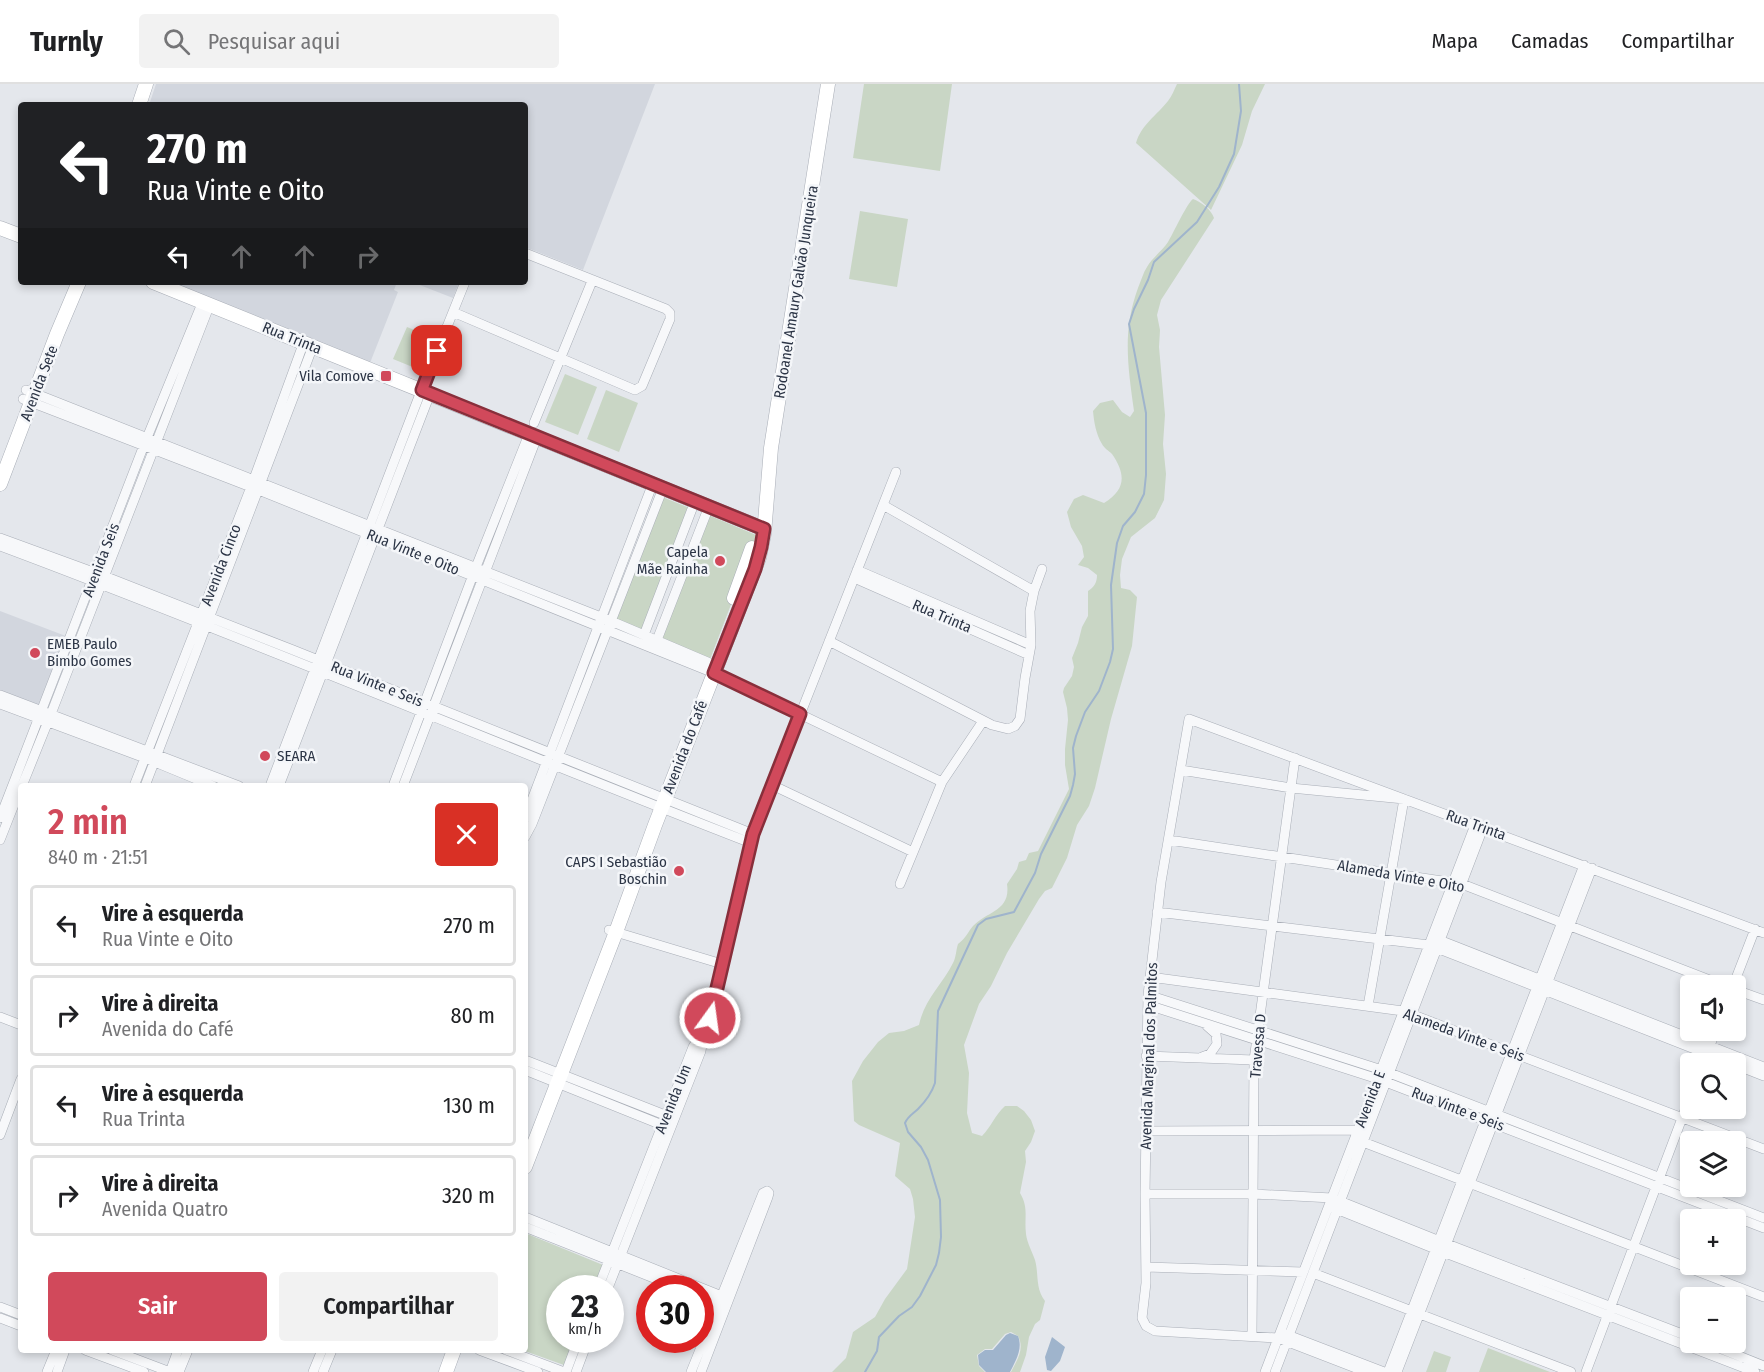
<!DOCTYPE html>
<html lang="pt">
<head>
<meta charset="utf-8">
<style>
	:root { --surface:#fff; --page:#f2f2f2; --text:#202124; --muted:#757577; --line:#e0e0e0; --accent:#d1495b }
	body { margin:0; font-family:"Fira Sans Condensed",sans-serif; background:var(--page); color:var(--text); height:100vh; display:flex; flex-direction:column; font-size:22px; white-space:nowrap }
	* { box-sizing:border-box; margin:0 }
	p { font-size:20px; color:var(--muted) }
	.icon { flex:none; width:33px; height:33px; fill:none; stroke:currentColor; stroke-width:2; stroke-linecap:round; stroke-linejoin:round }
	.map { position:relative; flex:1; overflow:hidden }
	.sheet { position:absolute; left:18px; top:699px; width:510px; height:570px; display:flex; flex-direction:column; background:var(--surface); border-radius:6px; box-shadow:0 3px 9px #0003 }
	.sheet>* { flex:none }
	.top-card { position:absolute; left:18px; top:18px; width:510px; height:183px; border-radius:6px; box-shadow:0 3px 9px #0003; background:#202124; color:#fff; overflow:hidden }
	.tools { position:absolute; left:1680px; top:891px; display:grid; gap:12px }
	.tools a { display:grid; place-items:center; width:66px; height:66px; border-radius:6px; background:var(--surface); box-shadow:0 3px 9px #0003; font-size:30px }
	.speed { position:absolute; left:546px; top:1191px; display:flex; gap:12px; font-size:30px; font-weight:700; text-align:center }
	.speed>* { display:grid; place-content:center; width:78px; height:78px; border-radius:50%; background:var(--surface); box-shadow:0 3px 9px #0003; line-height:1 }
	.speed small { font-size:15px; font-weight:400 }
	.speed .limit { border:9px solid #d22; background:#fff; color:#111 }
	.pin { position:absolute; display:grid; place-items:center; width:51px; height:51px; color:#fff; margin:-26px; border-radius:12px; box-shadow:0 3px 9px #0006 }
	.me { position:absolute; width:66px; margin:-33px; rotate:14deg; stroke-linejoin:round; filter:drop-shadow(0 0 4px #0008) }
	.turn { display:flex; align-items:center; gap:21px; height:126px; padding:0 30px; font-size:27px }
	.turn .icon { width:78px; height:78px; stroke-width:2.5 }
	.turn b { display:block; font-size:42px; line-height:51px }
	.lanes { display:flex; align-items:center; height:57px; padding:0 30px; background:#0003; justify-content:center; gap:30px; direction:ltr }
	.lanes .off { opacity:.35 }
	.round { display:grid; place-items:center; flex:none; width:63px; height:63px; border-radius:6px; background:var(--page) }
	.overview { display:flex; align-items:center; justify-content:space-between; height:102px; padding:0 30px }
	h1 { font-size:36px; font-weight:600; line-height:45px; color:var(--accent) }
	.primary-button { display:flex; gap:12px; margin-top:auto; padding:12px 30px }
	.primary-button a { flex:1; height:69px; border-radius:6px; background:var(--accent); color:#fff; font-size:24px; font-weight:600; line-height:69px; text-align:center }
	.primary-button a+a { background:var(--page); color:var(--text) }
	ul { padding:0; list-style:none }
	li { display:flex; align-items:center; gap:18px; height:81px; margin:0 12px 9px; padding:0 18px; border:3px solid var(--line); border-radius:6px }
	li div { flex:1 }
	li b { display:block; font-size:22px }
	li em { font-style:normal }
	header { display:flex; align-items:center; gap:36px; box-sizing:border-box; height:84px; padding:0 30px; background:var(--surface); border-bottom:2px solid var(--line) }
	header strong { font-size:28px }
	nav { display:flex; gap:33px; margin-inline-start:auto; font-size:21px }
	.search { width:420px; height:54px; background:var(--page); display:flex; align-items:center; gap:15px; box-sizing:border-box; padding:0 21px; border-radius:6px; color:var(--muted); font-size:22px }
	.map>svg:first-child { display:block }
	.built { fill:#d2d6de }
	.green { fill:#c9d6c5 }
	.water { fill:#9fb4cc }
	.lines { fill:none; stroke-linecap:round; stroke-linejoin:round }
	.stream { stroke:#9fb4cc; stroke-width:2 }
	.street-casing { stroke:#a9aeb7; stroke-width:10 }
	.secondary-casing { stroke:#a9aeb7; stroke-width:15 }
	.street { stroke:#f7f8fa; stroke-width:9 }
	.secondary { stroke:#fff; stroke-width:14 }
	.route-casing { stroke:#882f3b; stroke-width:15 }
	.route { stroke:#d1495b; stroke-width:10 }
	.poi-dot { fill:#d1495b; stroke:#f4f6f9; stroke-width:2 }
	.labels { text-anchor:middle; stroke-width:5; stroke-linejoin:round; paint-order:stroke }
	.street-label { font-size:15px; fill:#2b3445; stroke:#f4f6f9 }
	.poi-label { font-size:15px; fill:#2b3445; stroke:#f4f6f9; text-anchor:end }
</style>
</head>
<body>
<header>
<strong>Turnly</strong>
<div class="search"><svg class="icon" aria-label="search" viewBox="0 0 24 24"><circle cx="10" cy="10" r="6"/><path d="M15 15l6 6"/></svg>Pesquisar aqui</div>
<nav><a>Mapa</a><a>Camadas</a><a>Compartilhar</a></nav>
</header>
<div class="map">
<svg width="1764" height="1288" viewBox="0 0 1764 1288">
	<rect width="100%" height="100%" fill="#e4e7ec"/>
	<path class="built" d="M 156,0 L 655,0 L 583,186 L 525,163 L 525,21 L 149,21 Z
		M 161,198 L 397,198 L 394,206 L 398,208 L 368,284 Z
		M 412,198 L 459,198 L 453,214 Z
		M 0,527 L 71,554 L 42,627 L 0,611 Z"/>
	<path class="green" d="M 864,0 L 952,0 L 940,87 L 853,74 Z
		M 1177,0 L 1265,0 L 1252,27 L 1242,61 L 1211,126 L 1136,59 C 1141,41 1157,31 1168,17 C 1172,12 1174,6 1177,0 Z
		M 1193,115 C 1201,118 1211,125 1214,134 L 1161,216 L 1157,231 L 1160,246 L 1159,263 L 1165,331 L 1163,360 L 1166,390 L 1164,416 L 1155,434 L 1131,453 L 1122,475 L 1120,491 L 1121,504 L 1130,506 L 1137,513 L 1132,562 L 1111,635 L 1095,704 L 1089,722 L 1077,741 L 1067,774 L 1052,804 L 1045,807 L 1039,815 L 1007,869 L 991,902 L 979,920 L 964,961 L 969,989 L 967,1029 L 972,1049 L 982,1052 C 991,1043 995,1031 1005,1022 L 1017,1022 L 1024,1027 L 1031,1036 L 1035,1047 L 1031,1058 L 1025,1067 L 1026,1078 L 1020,1109 C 1029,1124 1024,1133 1026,1150 C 1027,1159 1032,1167 1035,1176 C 1039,1190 1035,1204 1045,1217 L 1040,1236 L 1035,1240 L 1029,1253 L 1026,1271 L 1020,1288 L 1011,1288 C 1017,1276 1025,1265 1018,1252 L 1011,1248 L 1005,1250 L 992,1265 L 985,1265 L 977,1271 L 979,1282 L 985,1288 L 832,1288 L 846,1274 L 853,1248 L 875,1233 L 885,1215 L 907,1185 L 915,1133 L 913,1115 L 910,1105 L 895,1092 L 900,1059 L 859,1041 L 854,1037 L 852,997 L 863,977 L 878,958 L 889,949 L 904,947 L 919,941 C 924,916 942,901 953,879 C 956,874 956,866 958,860 C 967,853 967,849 973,842 C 987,827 1011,827 1007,800 L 1017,785 L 1019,778 L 1026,776 L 1029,769 L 1038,767 L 1069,705 L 1065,681 L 1065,665 L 1068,636 L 1067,624 L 1063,608 L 1064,604 L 1072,592 L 1074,583 L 1072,574 L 1078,559 L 1082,543 L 1088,532 L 1088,507 C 1094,503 1097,499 1097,491 L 1088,484 L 1078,481 L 1084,473 L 1082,462 L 1071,443 L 1067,428 L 1074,415 L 1083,411 L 1104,419 C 1126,406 1126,390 1112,370 C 1109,367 1104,364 1102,360 C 1096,350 1094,338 1093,327 L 1100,319 L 1113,316 L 1122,328 L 1130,333 L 1134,327 C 1128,283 1122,247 1138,204 C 1141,197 1143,189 1147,183 C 1152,174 1162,167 1168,158 C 1173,150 1187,119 1193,115 Z
		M 860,127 L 908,135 L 897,203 L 849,195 Z
		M 407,243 L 429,252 L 415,284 L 393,275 Z
		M 565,290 L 597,303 L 578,351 L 545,338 Z
		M 606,306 L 638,319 L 619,368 L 587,355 Z
		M 660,412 L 692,425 L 644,551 L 611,537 Z
		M 706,430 L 756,451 L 750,471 L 709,578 L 657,557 Z
		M 525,1149 L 603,1181 L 593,1204 L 560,1204 L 560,1256 L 574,1256 L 564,1281 L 522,1266 L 525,1266 Z
		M 1488,1264 L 1550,1288 L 1479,1288 Z
		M 1434,1267 L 1451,1273 L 1446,1288 L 1426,1288 Z"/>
	<path class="water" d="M 1010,1249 L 1018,1252 C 1023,1265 1016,1276 1010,1288 L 986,1288 L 979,1281 L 978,1271 L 985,1266 L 993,1266 L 1006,1251 Z
		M 1052,1253 L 1065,1263 L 1060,1277 L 1051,1287 L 1047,1286 L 1045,1273 Z"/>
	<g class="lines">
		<path class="stream" d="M 865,1288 L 877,1267 L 879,1253 L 899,1232 L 912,1223 L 920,1212 L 936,1181 L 939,1169 L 941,1153 L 940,1116 L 928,1076 L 921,1063 L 908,1048 L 905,1039 C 908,1032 913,1030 918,1025 C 925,1018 932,1008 935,999 L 938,927 L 978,841 L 986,835 L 1014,828 L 1035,789 L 1041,770 L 1070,712 L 1073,701 L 1075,690 L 1073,664 L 1076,652 L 1085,628 L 1099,607 L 1110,578 L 1113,565 L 1111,501 L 1117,459 L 1123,442 L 1135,428 L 1144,410 L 1146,391 L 1146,329 L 1129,240 L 1134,225 L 1148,196 L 1154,178 L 1197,138 L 1219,103 L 1234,70 L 1241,27 L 1239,0"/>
		<defs>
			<path id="street" d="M 453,228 L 635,306 L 642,302 L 670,235 L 670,229 L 666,225 L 525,169
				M 26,306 L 611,537 L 717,582
				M 23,315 L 251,403 L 714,589 L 942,698
				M 534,339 L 592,197
				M 883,421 L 1034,507
				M 0,454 L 104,492 L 293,566 L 753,750
				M 0,462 C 252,556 500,662 751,759
				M 857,486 L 1031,561
				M 854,494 L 1029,571
				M 644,551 L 692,425
				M 657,556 L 706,430
				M 829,557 L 992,641 L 1008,645 L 1015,642 L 1020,635 L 1025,594 L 1031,561 L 1030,527 L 1034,507 L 1042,485
				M 0,611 L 239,702
				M 0,620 L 145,674 L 213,702
				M 1181,686 L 1291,704 L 1404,715 L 1368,922
				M 772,701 L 913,768
				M 22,702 L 51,630 L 210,220
				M 134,702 L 251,403 L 301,266
				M 145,702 L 313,262
				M 270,702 L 418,315 L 465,198
				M 279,702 L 430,310
				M 393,702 L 476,483 L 529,350
				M 403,702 L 537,353
				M 0,734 L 144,361 L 203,217
				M 525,734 L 653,399
				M 525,753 L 532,740 L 663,404
				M 0,756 L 21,703
				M 1169,756 L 1462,800 L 1725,902
				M 900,800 L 942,698 L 983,637
				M 1157,828 L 1429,861 L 1733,980
				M 609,846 L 722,880
				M 1434,854 L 1764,983
				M 1150,893 L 1403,927 L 1764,1065
				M 1733,902 L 1755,845
				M 1736,906 L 1764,916
				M 1148,911 L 1382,986 L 1764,1134
				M 1148,921 L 1378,995 L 1764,1144
				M 0,933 L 21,941
				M 1146,972 L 1254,976
				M 1202,973 L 1210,970 L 1217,960 L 1216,950 L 1207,942
				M 525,976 L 670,1033
				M 1703,980 L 1716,946
				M 1736,981 L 1764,992
				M 525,986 L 667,1043
				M 1146,1047 L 1358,1046
				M 0,1051 L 21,995
				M 1363,1058 L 1764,1213
				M 1145,1110 L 1253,1110 L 1332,1114 L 1447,1160 L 1690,1253
				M 1334,1124 L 1443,1168 L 1755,1288
				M 525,1133 L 729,1215
				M 525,1143 L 679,1204
				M 1146,1183 L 1303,1188
				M 1313,1189 L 1571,1288
				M 598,1204 L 693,963 L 708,940 L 753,750 L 896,388
				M 608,1204 L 701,967 L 704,948
				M 700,1213 L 723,1222
				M 0,1223 L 21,1231
				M 0,1234 L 21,1242
				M 1285,1250 L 1384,1288
				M 1252,1252 L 1254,976 L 1295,674
				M 1704,1258 L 1764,1282
				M 85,1266 L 144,1288
				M 112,1266 L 170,1288
				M 479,1266 L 538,1288
				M 506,1266 L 564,1288
				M 47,1288 L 56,1266
				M 57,1288 L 65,1266
				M 170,1288 L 178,1266
				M 179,1288 L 188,1266
				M 313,1288 L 322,1266
				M 323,1288 L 332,1266
				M 566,1288 L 578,1256
				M 576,1288 L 588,1256
				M 691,1288 L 763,1109 L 767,1107
				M 701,1288 L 768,1113 L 769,1109 L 767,1107
				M 1265,1288 L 1475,741
				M 1275,1288 L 1483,744
				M 1366,1288 L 1278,1254 L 1155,1247 L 1146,1242 L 1142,1234 L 1146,1199 L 1145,1110 L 1148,911 L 1161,798 L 1189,635 L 1764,849
				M 1388,1288 L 1584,781
				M 1397,1288 L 1592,784
				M 1586,1288 L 1690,1013"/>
			<path id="secondary" d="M 139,21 L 146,0
				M 0,144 L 21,152
				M 153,198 L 764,445
				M 0,400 L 57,250 L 79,198
				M 734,514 L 752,464
				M 525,1083 L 616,848 L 655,741 L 759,474 L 764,450 L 771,364 L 828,0
				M 446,1288 L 454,1266"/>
		</defs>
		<use href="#street" class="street-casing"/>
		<use href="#secondary" class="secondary-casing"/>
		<use href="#street" class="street"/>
		<use href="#secondary" class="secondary"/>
	</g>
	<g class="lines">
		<defs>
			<path id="route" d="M 437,267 L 422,306 L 764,445 L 761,463 L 755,485 L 714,589 L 800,630 L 753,750 L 710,934"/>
		</defs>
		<use href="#route" class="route-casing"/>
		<use href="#route" class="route"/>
	</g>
	<g class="poi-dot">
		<rect x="380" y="286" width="12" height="12" rx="3"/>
		<circle cx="720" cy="477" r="6"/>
		<circle cx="35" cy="569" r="6"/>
		<circle cx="265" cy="672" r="6"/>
		<circle cx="679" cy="787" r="6"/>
	</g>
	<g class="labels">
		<g class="street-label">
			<text transform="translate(796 208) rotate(-81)" y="5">Rodoanel Amaury Galvão Junqueira</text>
			<text transform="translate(292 254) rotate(22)" y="5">Rua Trinta</text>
			<text transform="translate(39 299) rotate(-69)" y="5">Avenida Sete</text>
			<text transform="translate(413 468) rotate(22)" y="5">Rua Vinte e Oito</text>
			<text transform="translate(101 476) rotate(-69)" y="5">Avenida Seis</text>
			<text transform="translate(221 481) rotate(-69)" y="5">Avenida Cinco</text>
			<text transform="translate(942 532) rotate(23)" y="5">Rua Trinta</text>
			<text transform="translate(377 600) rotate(22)" y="5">Rua Vinte e Seis</text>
			<text transform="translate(685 663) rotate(-69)" y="5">Avenida do Café</text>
			<text transform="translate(1476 741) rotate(20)" y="5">Rua Trinta</text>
			<text transform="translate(1401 792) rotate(10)" y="5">Alameda Vinte e Oito</text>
			<text transform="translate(1464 951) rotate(20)" y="5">Alameda Vinte e Seis</text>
			<text transform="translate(1258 962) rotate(-85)" y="5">Travessa D</text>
			<text transform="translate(1149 972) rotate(-88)" y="5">Avenida Marginal dos Palmitos</text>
			<text transform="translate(673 1015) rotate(-68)" y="5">Avenida Um</text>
			<text transform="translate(1370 1015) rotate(-69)" y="5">Avenida E</text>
			<text transform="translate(1458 1025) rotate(21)" y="5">Rua Vinte e Seis</text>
		</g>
		<g class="poi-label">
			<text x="374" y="297">Vila Comove</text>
			<text x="708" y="473">Capela<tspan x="708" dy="17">Mãe Rainha</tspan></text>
			<text x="47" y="565" text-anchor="start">EMEB Paulo<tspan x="47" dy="17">Bimbo Gomes</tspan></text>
			<text x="277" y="677" text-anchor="start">SEARA</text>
			<text x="667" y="783">CAPS I Sebastião<tspan x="667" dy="17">Boschin</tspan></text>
		</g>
	</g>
</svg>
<div class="tools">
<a><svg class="icon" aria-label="sound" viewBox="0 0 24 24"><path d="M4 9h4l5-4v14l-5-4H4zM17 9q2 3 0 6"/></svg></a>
<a><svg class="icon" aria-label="search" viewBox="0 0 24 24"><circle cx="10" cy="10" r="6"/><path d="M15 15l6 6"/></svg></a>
<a><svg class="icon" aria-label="layers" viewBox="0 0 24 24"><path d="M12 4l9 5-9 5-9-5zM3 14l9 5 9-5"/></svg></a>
<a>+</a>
<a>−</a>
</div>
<div class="speed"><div>23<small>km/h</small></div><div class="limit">30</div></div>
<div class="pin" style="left:437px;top:267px;background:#d93025"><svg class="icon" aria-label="arrive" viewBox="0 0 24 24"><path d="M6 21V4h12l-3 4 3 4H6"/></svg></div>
<svg class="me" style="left:710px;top:934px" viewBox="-20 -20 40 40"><circle r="17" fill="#d1495b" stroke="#fff" stroke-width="3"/><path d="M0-11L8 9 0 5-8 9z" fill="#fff"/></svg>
<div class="top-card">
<div class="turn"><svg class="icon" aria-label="left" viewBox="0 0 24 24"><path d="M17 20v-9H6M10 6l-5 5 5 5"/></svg><div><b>270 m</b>Rua Vinte e Oito</div></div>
<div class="lanes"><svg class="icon" aria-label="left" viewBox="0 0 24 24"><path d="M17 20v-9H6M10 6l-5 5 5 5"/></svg><svg class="icon off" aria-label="ahead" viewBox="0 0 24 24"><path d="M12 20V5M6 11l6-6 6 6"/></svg><svg class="icon off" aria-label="ahead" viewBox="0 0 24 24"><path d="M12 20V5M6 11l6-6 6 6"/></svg><svg class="icon off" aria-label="right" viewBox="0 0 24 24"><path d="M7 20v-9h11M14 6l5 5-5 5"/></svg></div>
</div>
<section class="sheet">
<div class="overview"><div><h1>2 min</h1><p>840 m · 21:51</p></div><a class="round" style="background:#d93025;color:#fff"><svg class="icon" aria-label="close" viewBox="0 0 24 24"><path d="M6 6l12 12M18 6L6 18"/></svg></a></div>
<ul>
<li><svg class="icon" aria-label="left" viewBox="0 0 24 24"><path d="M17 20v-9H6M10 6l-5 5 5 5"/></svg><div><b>Vire à esquerda</b><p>Rua Vinte e Oito</p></div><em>270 m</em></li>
<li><svg class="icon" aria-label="right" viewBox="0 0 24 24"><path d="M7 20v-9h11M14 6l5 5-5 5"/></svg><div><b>Vire à direita</b><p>Avenida do Café</p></div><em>80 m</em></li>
<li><svg class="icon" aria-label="left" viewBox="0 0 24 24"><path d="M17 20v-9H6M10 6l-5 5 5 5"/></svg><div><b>Vire à esquerda</b><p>Rua Trinta</p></div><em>130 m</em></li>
<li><svg class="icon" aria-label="right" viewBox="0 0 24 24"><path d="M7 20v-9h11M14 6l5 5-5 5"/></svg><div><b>Vire à direita</b><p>Avenida Quatro</p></div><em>320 m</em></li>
</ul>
<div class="primary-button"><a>Sair</a><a>Compartilhar</a></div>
</section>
</div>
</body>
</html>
